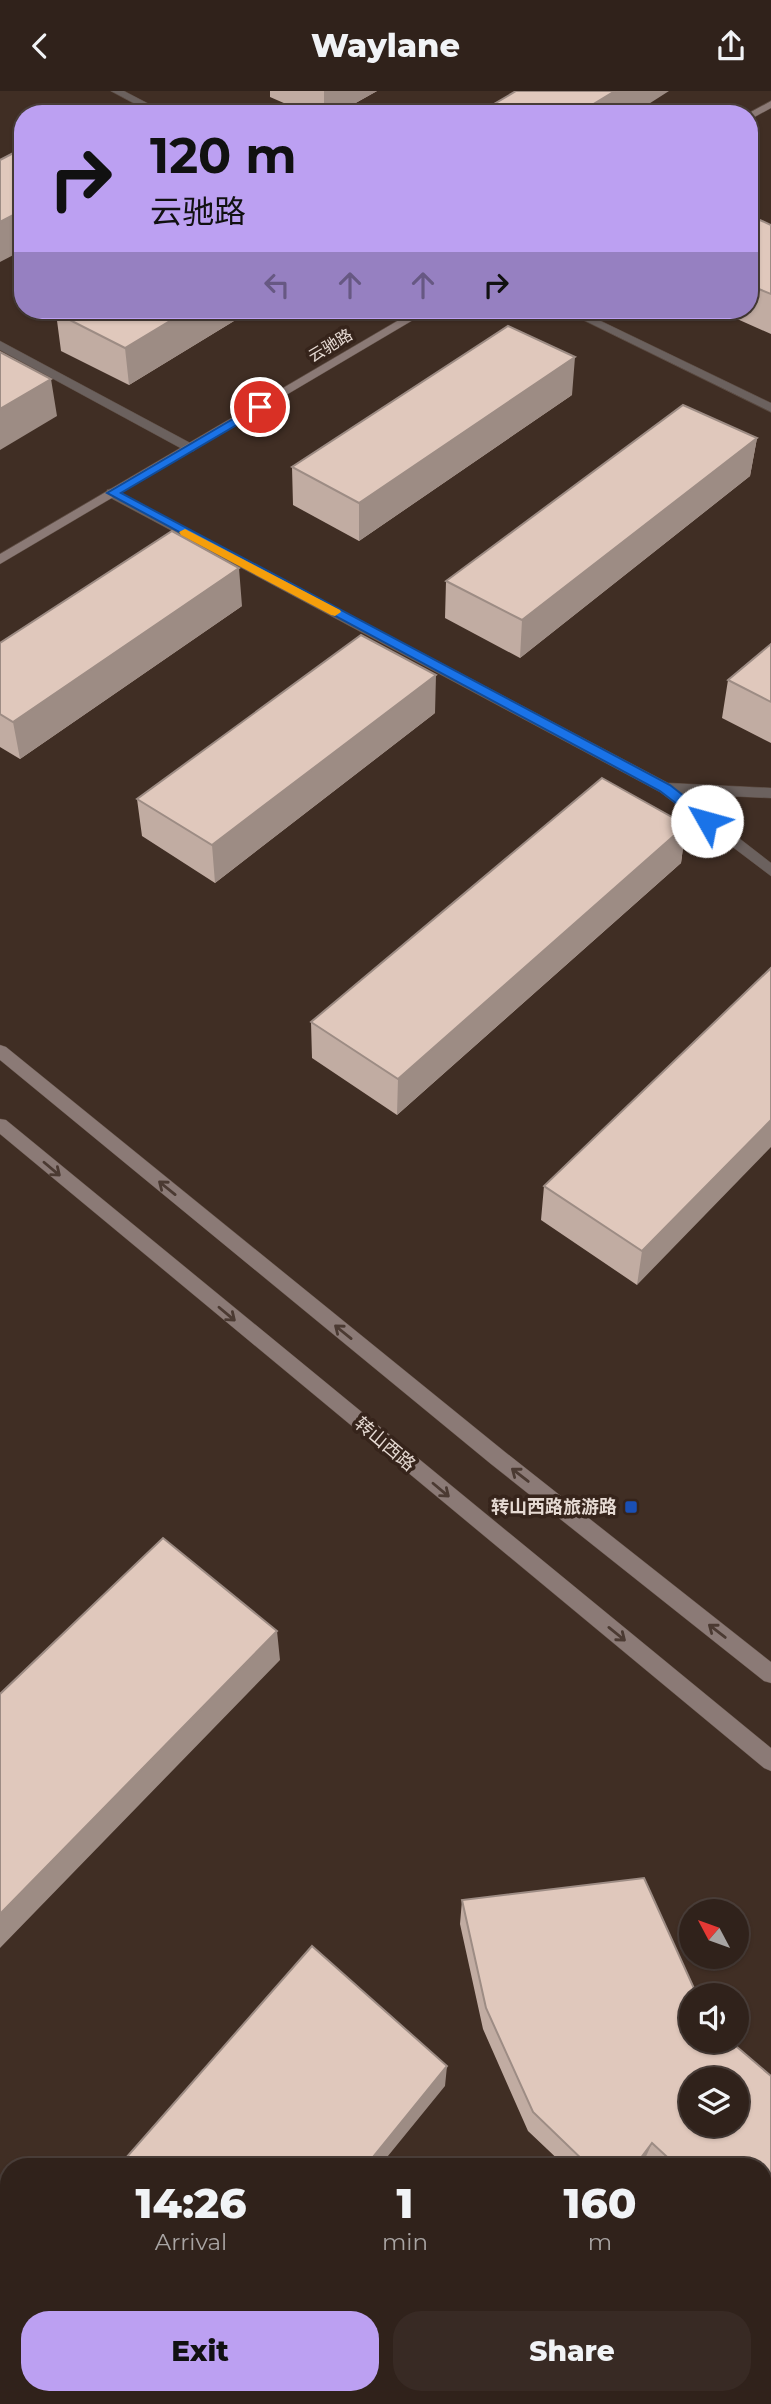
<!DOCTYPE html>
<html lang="en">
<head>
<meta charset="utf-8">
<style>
	:root { --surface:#30221b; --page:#382a24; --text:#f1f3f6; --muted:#a8a4a3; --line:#4b3f3a; --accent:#bca0f2 }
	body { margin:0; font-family:Montserrat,"Noto Sans SC",sans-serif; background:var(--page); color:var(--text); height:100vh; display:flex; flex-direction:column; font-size:26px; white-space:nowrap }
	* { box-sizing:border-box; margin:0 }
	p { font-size:23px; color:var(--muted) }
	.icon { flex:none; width:38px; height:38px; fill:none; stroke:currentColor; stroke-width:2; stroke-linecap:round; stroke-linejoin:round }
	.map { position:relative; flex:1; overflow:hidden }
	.side { position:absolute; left:0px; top:2067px; width:772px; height:247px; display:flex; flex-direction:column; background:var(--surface); border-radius:28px 28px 0 0; box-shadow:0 2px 5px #0004,0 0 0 2px var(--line) }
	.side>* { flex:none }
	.guide { position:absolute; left:14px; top:14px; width:744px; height:214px; border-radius:28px; box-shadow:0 2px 5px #0004,0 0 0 2px var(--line); background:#bca0f2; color:#111; overflow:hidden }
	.needle { width:46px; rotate:311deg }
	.controls { position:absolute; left:679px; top:1808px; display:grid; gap:14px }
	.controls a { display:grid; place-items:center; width:70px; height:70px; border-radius:50%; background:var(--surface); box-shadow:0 2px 5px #0004,0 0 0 2px var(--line); font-size:35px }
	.pin { position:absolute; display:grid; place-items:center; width:60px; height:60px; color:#fff; margin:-30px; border:4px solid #fff; border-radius:50%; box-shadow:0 2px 7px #0007 }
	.me { position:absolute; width:77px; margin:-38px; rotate:308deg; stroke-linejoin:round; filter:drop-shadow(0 0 5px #0008) }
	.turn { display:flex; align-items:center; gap:24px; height:147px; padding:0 21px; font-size:32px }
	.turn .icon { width:91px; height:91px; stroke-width:2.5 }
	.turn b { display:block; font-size:49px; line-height:60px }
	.lanes { display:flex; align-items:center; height:66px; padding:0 21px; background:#0003; justify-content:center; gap:35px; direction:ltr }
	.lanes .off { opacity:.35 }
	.eta { display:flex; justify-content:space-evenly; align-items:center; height:119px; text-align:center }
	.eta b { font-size:42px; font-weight:800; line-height:49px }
	.action { display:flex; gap:14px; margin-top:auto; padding:14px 21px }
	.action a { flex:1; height:80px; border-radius:28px; background:var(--accent); color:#111; font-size:28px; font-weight:800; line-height:80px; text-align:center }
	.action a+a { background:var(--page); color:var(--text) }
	header { display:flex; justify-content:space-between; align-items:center; height:91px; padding:0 21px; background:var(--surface); font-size:32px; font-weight:800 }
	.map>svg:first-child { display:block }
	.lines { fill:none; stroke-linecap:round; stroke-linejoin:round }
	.street-casing { stroke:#5b4a40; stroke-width:1 }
	.secondary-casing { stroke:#5b4a40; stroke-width:1 }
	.street { fill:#6b615e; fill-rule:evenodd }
	.secondary { fill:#8b7a76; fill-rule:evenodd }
	.wall { fill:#c1aca2 }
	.shaded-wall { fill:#9d8c84 }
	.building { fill:#e0c8bc; stroke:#9d8c84; stroke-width:2; fill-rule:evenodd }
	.oneway { stroke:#4b3a32 }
	.route { fill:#1a73e8; stroke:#114b97; stroke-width:2 }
	.slow { fill:#f59e0b }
	.transit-dot { fill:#1a4fb4; stroke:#36241b; stroke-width:2.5 }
	.labels { text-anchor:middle; stroke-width:7; stroke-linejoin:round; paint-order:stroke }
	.far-street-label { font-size:16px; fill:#e6dad3; stroke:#36241b }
	.street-label { font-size:18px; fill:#e6dad3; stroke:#36241b }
	.poi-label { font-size:18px; font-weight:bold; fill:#e6dad3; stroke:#36241b; text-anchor:end }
</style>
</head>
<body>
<header><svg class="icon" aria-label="back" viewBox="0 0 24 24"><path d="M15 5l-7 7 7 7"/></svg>Waylane<svg class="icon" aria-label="share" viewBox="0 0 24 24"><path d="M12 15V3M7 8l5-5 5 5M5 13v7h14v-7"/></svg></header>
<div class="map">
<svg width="771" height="2313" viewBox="0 0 771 2313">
	<rect width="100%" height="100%" fill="#402e24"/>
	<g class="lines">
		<defs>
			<path id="street" d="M 111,0 L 124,0 L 168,23 L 154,23 Z
				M 563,219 L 578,219 L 771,312 L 771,321 Z
				M 0,250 L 194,354 L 196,357 L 194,360 L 186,360 L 0,259 Z
				M 112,398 L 668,692 L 771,697 L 771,707 L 682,703 L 771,772 L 771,785 L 660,701 L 107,405 L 107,399 Z
				M 283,2305 L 310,2305 L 307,2313 L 280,2313 Z
				M 702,2305 L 726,2305 L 727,2313 L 703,2313 Z"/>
			<path id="secondary" d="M 771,10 L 771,17 L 749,29 L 747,23 Z
				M 416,219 L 430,219 L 0,473 L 0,463 Z
				M 0,954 L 6,956 L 505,1361 L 771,1571 L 771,1592 L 764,1590 L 491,1373 L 0,969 Z
				M 0,1028 L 6,1029 L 771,1657 L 771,1680 L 764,1677 L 0,1043 Z"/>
		</defs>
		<use href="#street" class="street-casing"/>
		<use href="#secondary" class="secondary-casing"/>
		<use href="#street" class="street"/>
		<use href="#secondary" class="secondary"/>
	</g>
	<path class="wall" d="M 270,0 L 377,0 L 336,23 L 309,23 L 270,6 Z
		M 749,124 L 771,134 L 771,243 L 717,219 L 749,219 Z
		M 62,219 L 252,219 L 129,294 L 61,260 L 56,222 Z
		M 572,304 L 359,450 L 293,414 L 292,376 Z
		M 757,347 L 750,385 L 520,567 L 445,527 L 446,490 Z
		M 242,515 L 20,668 L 0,656 L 0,552 Z
		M 771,553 L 771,652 L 722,627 L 728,589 Z
		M 435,622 L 215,792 L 142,745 L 137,708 Z
		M 686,734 L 681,772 L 397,1024 L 312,967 L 311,931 Z
		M 771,877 L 637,1194 L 541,1129 L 544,1095 Z
		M 462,1809 L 691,1950 L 771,1985 L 771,2185 L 763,2178 L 763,2076 L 650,2076 L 644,2070 L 640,2076 L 566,2076 L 528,2040 L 483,1938 L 460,1833 Z
		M 771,2219 L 771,2290 L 763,2283 L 763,2231 Z"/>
	<path class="shaded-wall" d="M 324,0 L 377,0 L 336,23 L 324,23 Z
		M 615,0 L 669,0 L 633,23 L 577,23 Z
		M 23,119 L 23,159 L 0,171 L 0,131 Z
		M 188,219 L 252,219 L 129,294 L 125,257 Z
		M 575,266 L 572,304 L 359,450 L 359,412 Z
		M 51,288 L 57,325 L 0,359 L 0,318 Z
		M 757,347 L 750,385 L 520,567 L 522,529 Z
		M 239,477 L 242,515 L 20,668 L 13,631 Z
		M 436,584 L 435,622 L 215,792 L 212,754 Z
		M 686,734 L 681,772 L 397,1024 L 398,988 Z
		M 771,1029 L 771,1056 L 637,1194 L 642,1160 Z
		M 277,1540 L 280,1569 L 0,1857 L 0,1823 Z
		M 447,1975 L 445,1995 L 379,2076 L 365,2076 Z
		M 652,2052 L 644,2070 L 640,2076 L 634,2076 Z
		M 177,2305 L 193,2305 L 186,2313 L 171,2313 Z"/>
	<path class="building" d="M 516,0 L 615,0 L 577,23 L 477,23 Z
		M 23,57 L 23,119 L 0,131 L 0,69 Z
		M 749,124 L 771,134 L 771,203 L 749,194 Z
		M 62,219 L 188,219 L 125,257 L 56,222 Z
		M 508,235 L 575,266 L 359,412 L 292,376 Z
		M 0,261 L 51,288 L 0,318 Z
		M 683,314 L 757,347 L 522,529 L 446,490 Z
		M 172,440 L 239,477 L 13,631 L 0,623 L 0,552 Z
		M 361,544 L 436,584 L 212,754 L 137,708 Z
		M 771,553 L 771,611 L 728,589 Z
		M 602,687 L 686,734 L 398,988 L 311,931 Z
		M 771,877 L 771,1029 L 642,1160 L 544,1095 Z
		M 163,1447 L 277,1540 L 0,1823 L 0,1603 Z
		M 644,1787 L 697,1904 L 691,1904 L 691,1950 L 730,1950 L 771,1985 L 771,2160 L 763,2152 L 763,2076 L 678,2076 L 652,2052 L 634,2076 L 590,2076 L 533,2021 L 486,1917 L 462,1809 ZM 691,1988 L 737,1988 L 737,2034 L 691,2034 Z
		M 312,1855 L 447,1975 L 365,2076 L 118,2076 Z
		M 9,2199 L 9,2305 L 177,2305 L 171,2313 L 0,2313 L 0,2209 Z
		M 771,2223 L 771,2267 L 763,2260 L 763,2235 Z"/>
	<defs><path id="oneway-shaft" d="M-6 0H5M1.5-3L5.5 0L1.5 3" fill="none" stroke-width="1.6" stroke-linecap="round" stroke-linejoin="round" transform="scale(1.75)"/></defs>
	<g class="oneway">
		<use href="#oneway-shaft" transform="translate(52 1078) rotate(40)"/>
		<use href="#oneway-shaft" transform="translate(167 1097) rotate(-141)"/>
		<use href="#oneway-shaft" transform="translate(227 1223) rotate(40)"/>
		<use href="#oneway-shaft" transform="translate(343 1241) rotate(-141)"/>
		<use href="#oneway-shaft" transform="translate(520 1384) rotate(-142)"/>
		<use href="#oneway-shaft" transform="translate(441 1399) rotate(40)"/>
		<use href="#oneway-shaft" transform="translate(717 1540) rotate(-142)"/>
		<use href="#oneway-shaft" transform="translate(617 1543) rotate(39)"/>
	</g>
	<path class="route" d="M 260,312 L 265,316 L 264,318 L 121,402 L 670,694 L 712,727 L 712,733 L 703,733 L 660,700 L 107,402 Z"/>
	<path class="slow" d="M 185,438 L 340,519 L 341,521 L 335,525 L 331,524 L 181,444 L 179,441 Z"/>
	<rect class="transit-dot" x="624" y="1409" width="14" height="14" rx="3.5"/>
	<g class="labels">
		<g class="far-street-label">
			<text transform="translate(330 254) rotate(-31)" y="6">云驰路</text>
		</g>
		<g class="street-label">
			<text transform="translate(385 1353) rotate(40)" y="6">转山西路</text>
		</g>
		<g class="poi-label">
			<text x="617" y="1422">转山西路旅游路</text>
		</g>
	</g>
</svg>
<div class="controls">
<a><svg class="needle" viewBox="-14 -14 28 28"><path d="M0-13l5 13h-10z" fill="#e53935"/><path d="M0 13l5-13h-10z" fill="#a8a4a3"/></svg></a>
<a><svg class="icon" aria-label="sound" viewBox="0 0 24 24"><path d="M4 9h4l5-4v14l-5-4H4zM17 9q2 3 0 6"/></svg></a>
<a><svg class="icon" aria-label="layers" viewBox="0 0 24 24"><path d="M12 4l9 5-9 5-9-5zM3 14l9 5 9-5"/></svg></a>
</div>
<div class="pin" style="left:260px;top:316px;background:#d93025"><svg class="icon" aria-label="arrive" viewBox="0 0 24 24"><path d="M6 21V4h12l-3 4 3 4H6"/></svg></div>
<svg class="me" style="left:707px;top:730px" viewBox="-20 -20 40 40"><circle r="19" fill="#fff"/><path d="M0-13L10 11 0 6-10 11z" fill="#1a73e8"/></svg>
<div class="guide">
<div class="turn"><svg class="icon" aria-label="right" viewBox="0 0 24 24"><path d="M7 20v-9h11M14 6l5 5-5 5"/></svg><div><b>120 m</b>云驰路</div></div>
<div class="lanes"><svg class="icon off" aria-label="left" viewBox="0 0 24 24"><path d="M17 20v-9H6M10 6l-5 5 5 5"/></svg><svg class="icon off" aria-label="ahead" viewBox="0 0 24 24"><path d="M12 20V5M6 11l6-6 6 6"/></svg><svg class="icon off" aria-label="ahead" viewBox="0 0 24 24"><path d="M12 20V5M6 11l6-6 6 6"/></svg><svg class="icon" aria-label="right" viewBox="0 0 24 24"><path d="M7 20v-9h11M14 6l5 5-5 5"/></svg></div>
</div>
<section class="side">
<div class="eta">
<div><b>14:26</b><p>Arrival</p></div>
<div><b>1</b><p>min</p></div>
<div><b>160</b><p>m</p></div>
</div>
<div class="action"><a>Exit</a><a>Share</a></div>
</section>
</div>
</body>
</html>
